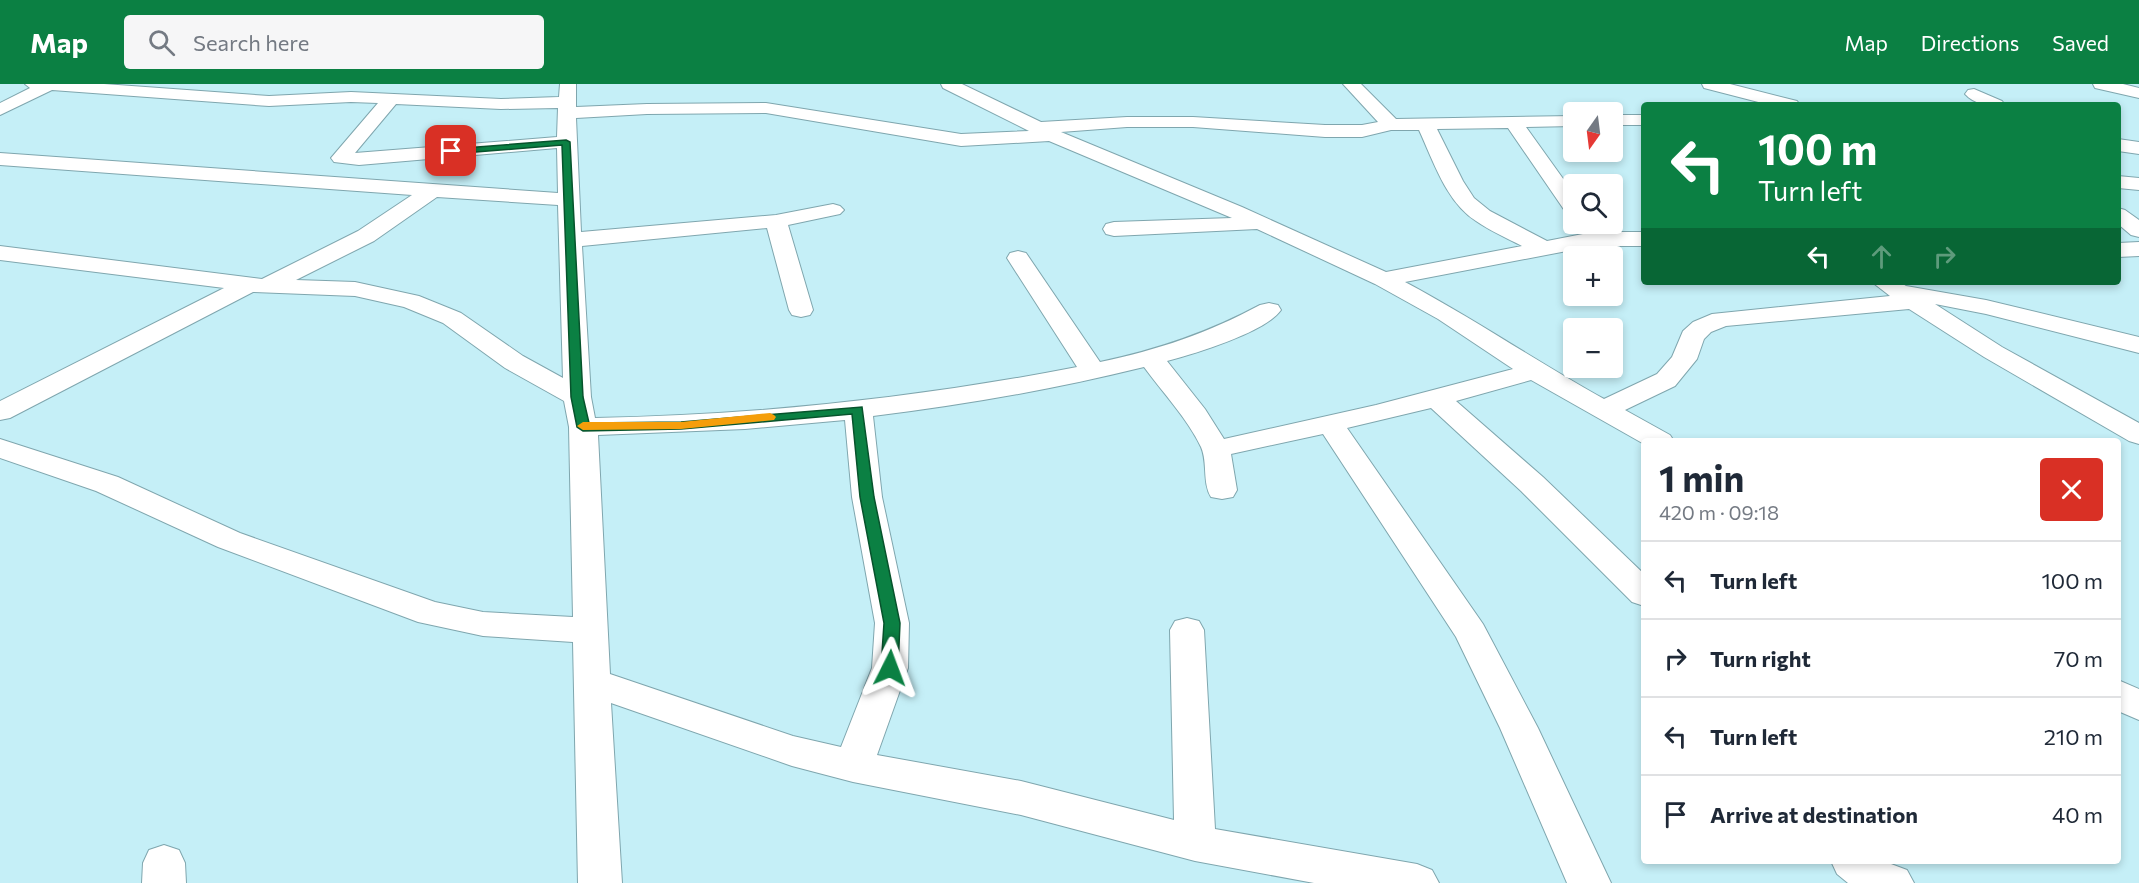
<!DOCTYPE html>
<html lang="en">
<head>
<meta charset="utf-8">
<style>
	:root { --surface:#fff; --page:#f6f6f7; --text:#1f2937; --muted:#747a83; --line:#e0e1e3; --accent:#0b8043 }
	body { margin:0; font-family:Commissioner,sans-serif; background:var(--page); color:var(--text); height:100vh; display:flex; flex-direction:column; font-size:22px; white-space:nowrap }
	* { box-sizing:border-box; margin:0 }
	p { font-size:20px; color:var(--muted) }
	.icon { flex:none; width:33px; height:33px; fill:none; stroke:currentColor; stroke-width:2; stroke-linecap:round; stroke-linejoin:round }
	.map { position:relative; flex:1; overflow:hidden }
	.panel { position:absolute; left:1641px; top:354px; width:480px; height:426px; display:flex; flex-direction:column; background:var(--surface); border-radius:6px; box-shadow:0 3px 9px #0003 }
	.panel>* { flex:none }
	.guide { position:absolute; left:1641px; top:18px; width:480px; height:183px; border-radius:6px; box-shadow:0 3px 9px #0003; background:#0b8043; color:#fff; overflow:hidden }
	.needle { width:39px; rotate:194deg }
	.buttons { position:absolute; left:1563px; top:18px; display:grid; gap:12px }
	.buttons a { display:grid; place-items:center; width:60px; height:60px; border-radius:6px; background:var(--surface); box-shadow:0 3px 9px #0003; font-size:30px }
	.pin { position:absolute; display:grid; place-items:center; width:51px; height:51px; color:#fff; margin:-26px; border-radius:12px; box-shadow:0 3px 9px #0006 }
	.me { position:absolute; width:66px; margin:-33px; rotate:3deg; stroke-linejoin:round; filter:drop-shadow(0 0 4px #0008) }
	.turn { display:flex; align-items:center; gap:21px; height:126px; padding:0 18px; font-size:27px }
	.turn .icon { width:78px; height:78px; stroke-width:2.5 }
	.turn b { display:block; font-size:42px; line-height:51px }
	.lanes { display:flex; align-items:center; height:57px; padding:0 18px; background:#0003; justify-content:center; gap:30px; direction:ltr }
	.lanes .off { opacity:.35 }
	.round { display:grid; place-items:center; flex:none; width:63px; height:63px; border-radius:6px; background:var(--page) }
	.headline { display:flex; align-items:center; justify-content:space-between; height:102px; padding:0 18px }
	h1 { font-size:36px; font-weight:700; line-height:45px }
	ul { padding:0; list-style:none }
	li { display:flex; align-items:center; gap:18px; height:78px; padding:0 18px; border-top:2px solid var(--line) }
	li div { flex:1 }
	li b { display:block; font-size:22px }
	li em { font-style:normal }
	header { display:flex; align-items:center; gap:36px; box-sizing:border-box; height:84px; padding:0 30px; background:var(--accent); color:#fff }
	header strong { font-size:28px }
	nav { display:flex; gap:33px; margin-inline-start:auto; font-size:21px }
	.search { width:420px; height:54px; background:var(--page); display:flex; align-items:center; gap:15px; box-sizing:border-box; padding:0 21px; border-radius:6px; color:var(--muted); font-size:22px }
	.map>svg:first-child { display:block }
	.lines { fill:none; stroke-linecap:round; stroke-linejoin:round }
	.street-casing { stroke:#7fa6ae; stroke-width:2 }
	.street { fill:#fff; fill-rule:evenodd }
	.route { fill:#0b8043; stroke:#07532c; stroke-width:1.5 }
	.slow { fill:#f59e0b }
</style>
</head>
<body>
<header>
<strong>Map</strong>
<div class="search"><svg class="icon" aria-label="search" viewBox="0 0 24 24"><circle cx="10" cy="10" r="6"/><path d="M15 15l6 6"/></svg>Search here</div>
<nav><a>Map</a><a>Directions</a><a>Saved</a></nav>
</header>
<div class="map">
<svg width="2139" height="799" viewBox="0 0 2139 799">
	<rect width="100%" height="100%" fill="#c5eff7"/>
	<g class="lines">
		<defs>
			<path id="street" d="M 25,0 L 104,0 L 269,12 L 351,8 L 501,15 L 559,13 L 560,0 L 576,0 L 576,23 L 647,20 L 766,19 L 961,50 L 1029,47 L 943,4 L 941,0 L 962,0 L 1041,38 L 1127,33 L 1193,33 L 1325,41 L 1362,41 L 1378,38 L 1343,0 L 1361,0 L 1396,35 L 1574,32 L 1574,42 L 1526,43 L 1574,110 L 1574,132 L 1567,130 L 1508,44 L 1437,45 L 1463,97 L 1474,114 L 1490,127 L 1547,157 L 1593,148 L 1644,148 L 1644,162 L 1593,162 L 1405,198 C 1473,234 1537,278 1604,315 L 1657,290 L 1672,273 L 1683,247 L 1693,238 L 1712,230 L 1890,212 L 1872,198 L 1900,198 L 1906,202 L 1986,216 L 2139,253 L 2139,269 L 1986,230 L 1935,220 L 2002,263 L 2139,339 L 2139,360 L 2129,357 L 1984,273 L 1909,225 L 1726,242 L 1711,248 L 1704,255 L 1697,275 L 1675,302 L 1625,326 L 1670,351 L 1674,357 L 1644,357 L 1644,360 L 1531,296 L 1456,317 L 1543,393 L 1644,490 L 1644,522 L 1632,518 L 1521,407 L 1431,324 L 1347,344 L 1483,540 L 1538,644 L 1611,799 L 1567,799 L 1500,644 L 1456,553 L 1323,350 L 1231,370 L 1237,406 L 1233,413 L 1222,415 L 1211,413 C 1202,398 1208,379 1201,363 C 1187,334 1163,309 1144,283 C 1055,305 964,321 873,332 L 882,413 L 909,539 L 908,584 L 877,671 L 1021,697 L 1174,736 L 1170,546 L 1175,537 L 1187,534 L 1199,537 L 1204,546 L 1215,745 L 1417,780 L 1432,786 L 1439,799 L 1314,799 L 1195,777 L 1021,731 L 853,698 L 792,682 L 611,619 L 622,799 L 578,799 L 573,558 L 483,552 L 418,538 L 218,463 L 96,407 L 0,374 L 0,355 L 118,393 L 240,449 L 435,518 L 483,528 L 573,533 L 569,343 L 564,317 L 505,284 L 443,239 L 404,223 L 355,212 L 253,208 L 10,334 L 0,336 L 0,317 L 224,204 L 0,176 L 0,162 L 262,195 L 358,147 L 412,111 L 0,81 L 0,69 L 558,109 L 557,64 L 359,81 L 334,78 L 331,74 L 378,19 L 351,18 L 269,22 L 52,6 L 0,31 L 0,19 L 30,4 ZM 396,20 L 501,25 L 558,24 L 557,53 L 355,69 ZM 766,29 L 961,62 L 1049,57 L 1232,134 L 1114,138 L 1106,140 L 1103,145 L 1106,150 L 1114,152 L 1257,145 L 1375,200 L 1438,235 L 1513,285 L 1376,321 L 1224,355 L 1205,325 L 1167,277 C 1194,270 1266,248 1281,226 L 1278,221 L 1269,219 L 1260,221 C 1208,249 1158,266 1100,278 L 1026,169 L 1018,167 L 1010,169 L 1007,174 L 1077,283 C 918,314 758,331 595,334 L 591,313 L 582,162 L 767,144 L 789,226 L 792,231 L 801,233 L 810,231 L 813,226 L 788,141 L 840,130 L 844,126 L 840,122 L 833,120 L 776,131 L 581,148 L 576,34 L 647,30 ZM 1127,43 L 1193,43 L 1325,53 L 1362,53 L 1391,46 L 1419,46 C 1433,76 1446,118 1476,137 C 1490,147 1507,154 1522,162 L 1386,188 L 1242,123 L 1061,48 ZM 437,113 L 558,121 L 563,294 L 523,272 L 461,229 L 419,212 L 355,198 L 296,196 L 374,157 ZM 845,336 L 852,413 L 875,539 L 872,584 L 841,663 L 793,652 L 610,590 L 598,351 L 745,345 Z
				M 1702,0 L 1730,0 L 1797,17 L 1800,21 L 1770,21 L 1704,4 Z
				M 2093,0 L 2123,0 L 2139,4 L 2139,14 L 2095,4 Z
				M 1974,5 L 2002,17 L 2005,21 C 1990,21 1976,22 1965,10 L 1968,6 Z
				M 1612,31 L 1644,31 L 1644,41 L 1612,41 Z
				M 2118,55 L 2139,58 L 2139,70 L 2118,67 Z
				M 2118,92 L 2139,94 L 2139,106 L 2118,104 Z
				M 2118,124 L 2125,126 L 2139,136 L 2139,153 L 2131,151 L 2118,140 Z
				M 2139,158 L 2139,172 L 2118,173 L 2118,159 Z
				M 2118,596 L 2139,605 L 2139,636 L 2118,627 Z
				M 164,761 L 179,766 L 185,779 L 186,799 L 142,799 L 143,779 L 149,766 Z
				M 1831,777 L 1883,777 L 1907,786 L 1914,799 L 1848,799 L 1837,790 Z"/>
		</defs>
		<use href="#street" class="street-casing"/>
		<use href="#street" class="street"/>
	</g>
	<path class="route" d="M 566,56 L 570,58 L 583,313 L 589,339 L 681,338 L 862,323 L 874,413 L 900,539 L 898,584 L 895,589 L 884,589 L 881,584 L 884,539 L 860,413 L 852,330 L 681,345 L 583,347 L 577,343 L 571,313 L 562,61 L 451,70 L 447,67 L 451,65 Z"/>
	<path class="slow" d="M 770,329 L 774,331 L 776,333 L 774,336 L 681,345 L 583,346 L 577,342 L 583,338 L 681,338 Z"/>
</svg>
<div class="buttons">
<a><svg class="needle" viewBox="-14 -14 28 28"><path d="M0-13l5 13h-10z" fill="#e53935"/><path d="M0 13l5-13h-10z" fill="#747a83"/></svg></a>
<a><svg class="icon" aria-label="search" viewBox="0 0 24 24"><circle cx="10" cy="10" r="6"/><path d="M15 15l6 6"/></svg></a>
<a>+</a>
<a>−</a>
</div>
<div class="pin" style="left:451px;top:67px;background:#d93025"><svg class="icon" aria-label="arrive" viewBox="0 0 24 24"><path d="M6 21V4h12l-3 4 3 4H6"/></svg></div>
<svg class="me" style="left:890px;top:584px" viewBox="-20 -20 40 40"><path d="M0-17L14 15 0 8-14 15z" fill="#0b8043" stroke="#fff" stroke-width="4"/></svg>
<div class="guide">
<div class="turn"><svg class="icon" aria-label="left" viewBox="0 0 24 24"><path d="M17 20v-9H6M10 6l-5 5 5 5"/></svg><div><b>100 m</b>Turn left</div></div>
<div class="lanes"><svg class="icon" aria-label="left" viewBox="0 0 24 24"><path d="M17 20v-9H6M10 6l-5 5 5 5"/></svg><svg class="icon off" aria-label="ahead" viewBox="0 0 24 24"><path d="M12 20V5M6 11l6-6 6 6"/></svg><svg class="icon off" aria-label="right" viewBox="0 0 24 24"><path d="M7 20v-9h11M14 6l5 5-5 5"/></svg></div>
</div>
<section class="panel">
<div class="headline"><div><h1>1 min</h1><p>420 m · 09:18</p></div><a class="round" style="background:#d93025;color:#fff"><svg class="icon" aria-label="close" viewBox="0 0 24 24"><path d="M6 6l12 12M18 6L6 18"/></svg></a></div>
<ul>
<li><svg class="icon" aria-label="left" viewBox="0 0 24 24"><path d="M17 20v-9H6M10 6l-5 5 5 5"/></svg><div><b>Turn left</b></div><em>100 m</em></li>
<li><svg class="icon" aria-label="right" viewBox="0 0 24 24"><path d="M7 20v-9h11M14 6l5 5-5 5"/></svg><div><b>Turn right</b></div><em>70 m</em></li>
<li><svg class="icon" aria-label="left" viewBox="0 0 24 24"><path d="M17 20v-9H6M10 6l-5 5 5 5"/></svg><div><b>Turn left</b></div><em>210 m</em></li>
<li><svg class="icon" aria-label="arrive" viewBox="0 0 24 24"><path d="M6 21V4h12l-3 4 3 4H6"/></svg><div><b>Arrive at destination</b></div><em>40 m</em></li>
</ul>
</section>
</div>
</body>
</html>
